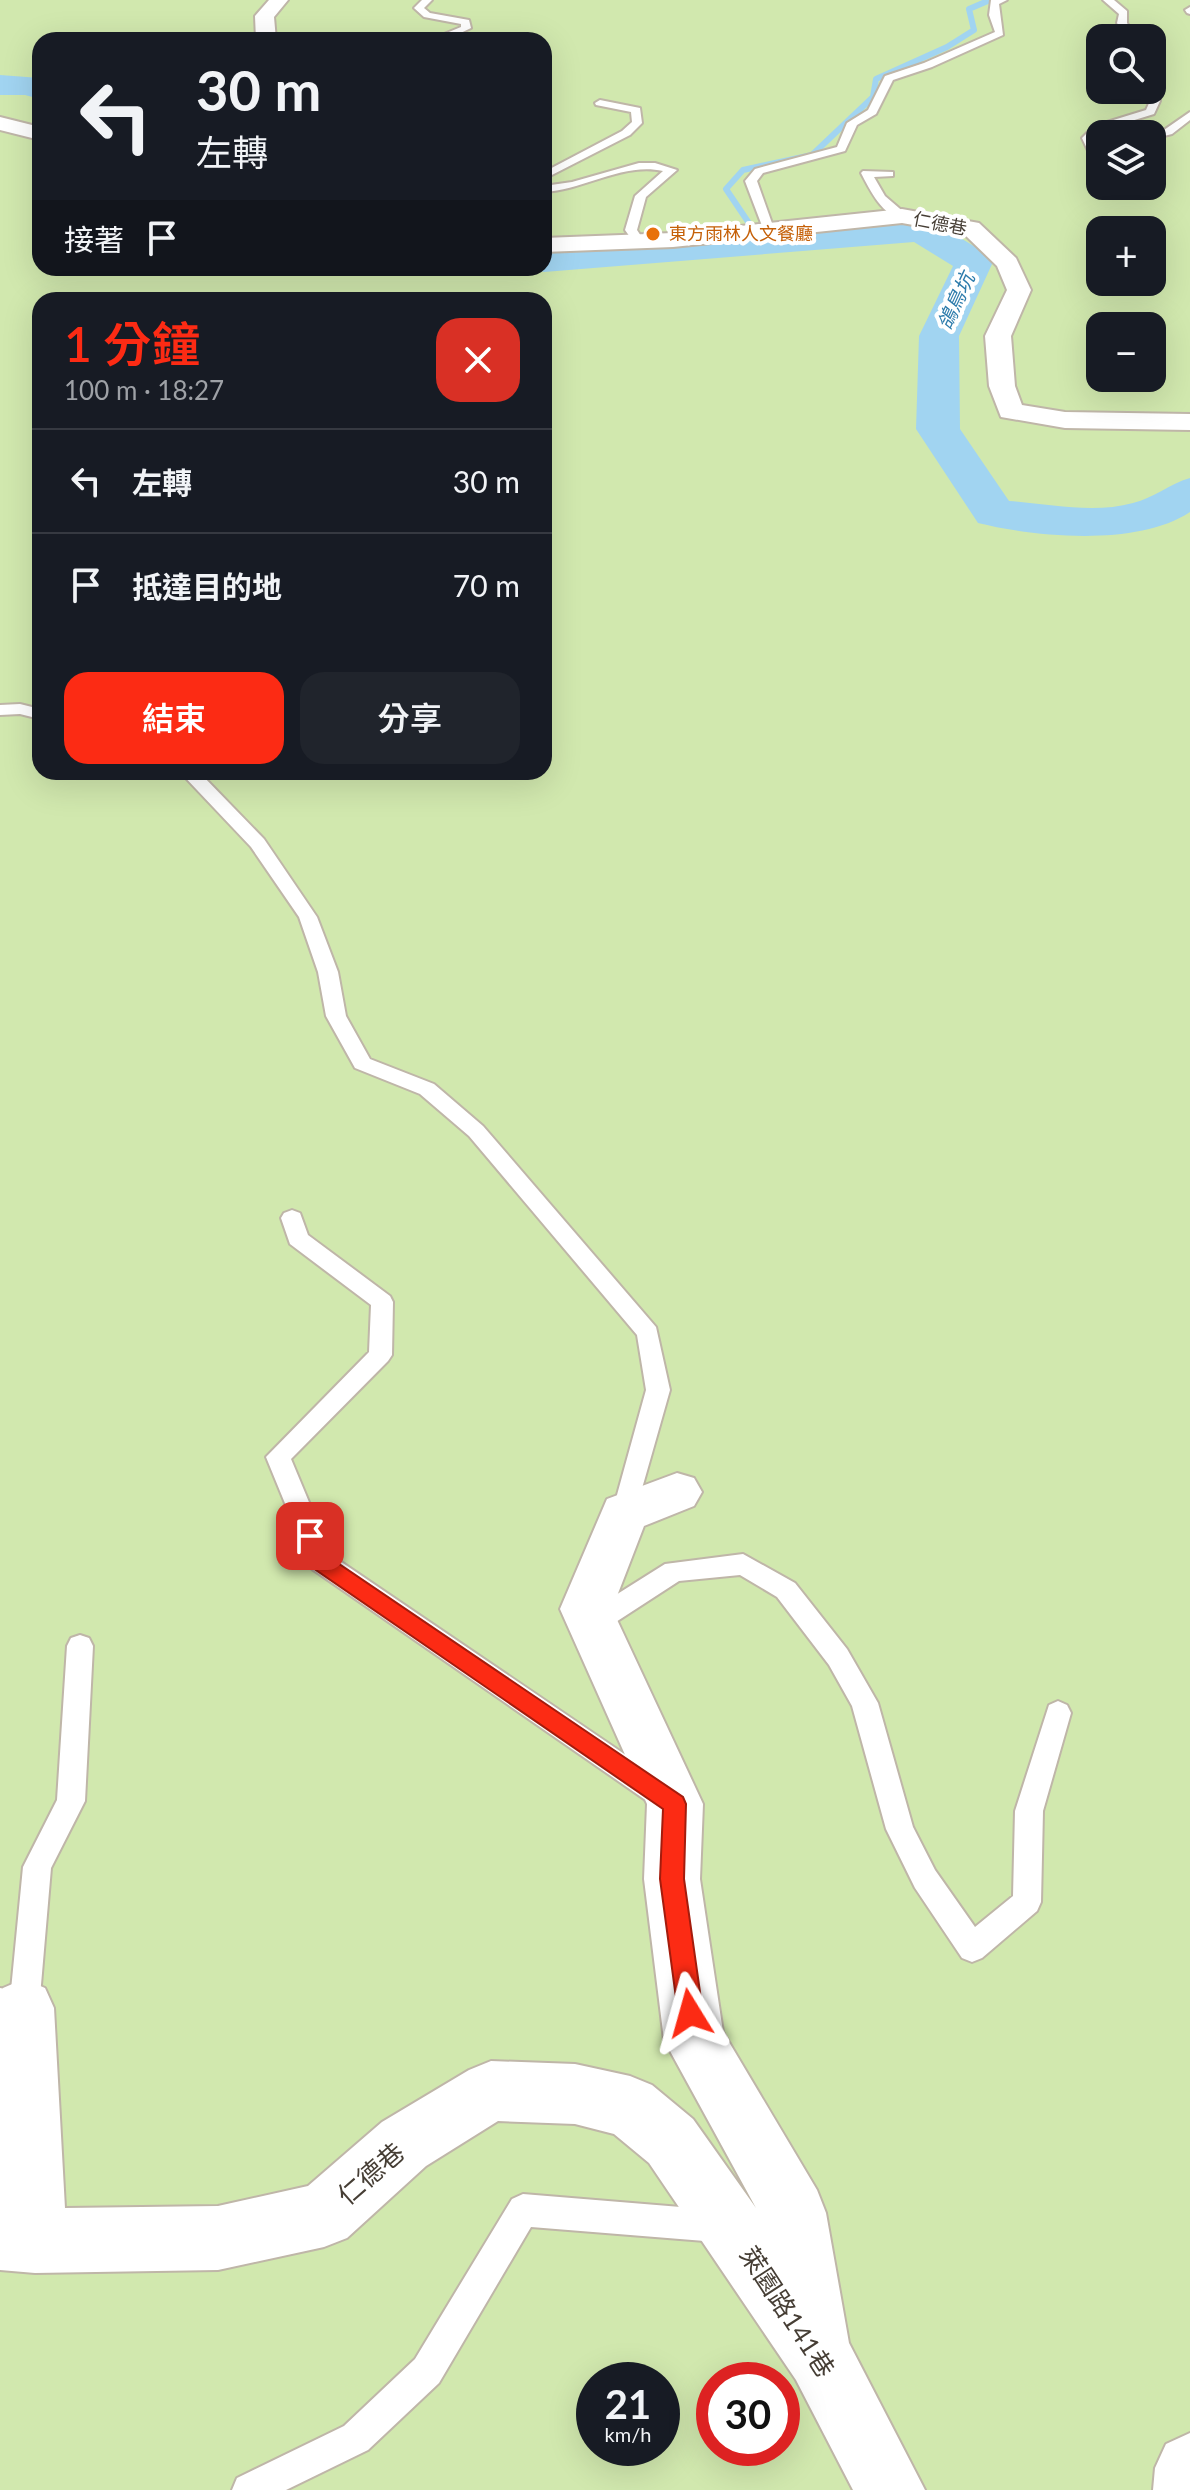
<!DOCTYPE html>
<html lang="zh-TW">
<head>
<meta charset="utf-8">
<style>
	:root { --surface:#171b24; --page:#20242c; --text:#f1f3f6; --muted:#9ea1a6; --line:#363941; --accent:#fc2b14 }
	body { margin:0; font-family:Lato,"Noto Sans TC",sans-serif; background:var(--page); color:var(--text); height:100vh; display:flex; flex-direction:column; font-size:30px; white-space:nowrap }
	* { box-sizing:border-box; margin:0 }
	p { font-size:26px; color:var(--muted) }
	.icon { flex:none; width:44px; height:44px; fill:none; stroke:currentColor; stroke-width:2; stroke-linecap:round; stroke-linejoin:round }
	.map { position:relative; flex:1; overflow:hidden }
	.side { position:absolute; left:32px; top:292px; width:520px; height:488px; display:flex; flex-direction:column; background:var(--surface); border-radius:24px; box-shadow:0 8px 32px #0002 }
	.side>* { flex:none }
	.banner { position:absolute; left:32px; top:32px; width:520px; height:244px; border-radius:24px; box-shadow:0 8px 32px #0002; background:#171b24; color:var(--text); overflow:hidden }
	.fabs { position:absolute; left:1086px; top:24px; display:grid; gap:16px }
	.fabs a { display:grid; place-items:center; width:80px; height:80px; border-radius:16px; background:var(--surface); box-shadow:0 8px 32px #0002; font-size:40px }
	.speed { position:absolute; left:576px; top:2362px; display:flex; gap:16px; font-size:40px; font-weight:700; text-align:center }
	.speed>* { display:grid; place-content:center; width:104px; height:104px; border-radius:50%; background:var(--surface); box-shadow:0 8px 32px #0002; line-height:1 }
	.speed small { font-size:20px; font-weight:400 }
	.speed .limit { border:12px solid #d22; background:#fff; color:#111 }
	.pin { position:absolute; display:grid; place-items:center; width:68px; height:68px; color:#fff; margin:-34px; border-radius:16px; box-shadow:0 4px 12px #0006 }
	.me { position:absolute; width:88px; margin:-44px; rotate:352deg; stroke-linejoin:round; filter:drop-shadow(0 0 6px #0008) }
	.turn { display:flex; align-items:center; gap:28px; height:168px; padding:0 32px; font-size:36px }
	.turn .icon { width:104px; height:104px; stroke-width:2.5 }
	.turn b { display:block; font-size:56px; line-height:68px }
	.then { display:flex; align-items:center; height:76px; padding:0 32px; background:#0003; gap:16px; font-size:30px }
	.round { display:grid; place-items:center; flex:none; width:84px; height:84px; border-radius:24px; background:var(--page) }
	.summary { display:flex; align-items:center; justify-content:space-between; height:136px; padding:0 32px }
	h1 { font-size:48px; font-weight:600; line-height:60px; color:var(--accent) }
	.button { display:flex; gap:16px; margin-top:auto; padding:16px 32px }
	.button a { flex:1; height:92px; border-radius:24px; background:var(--accent); color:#fff; font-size:32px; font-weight:600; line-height:92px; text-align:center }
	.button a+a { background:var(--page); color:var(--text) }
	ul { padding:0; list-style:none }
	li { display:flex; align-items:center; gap:24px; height:104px; padding:0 32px; border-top:2px solid var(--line) }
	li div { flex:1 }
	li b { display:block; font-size:30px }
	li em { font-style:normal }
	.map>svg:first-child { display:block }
	.green { fill:#d1e8ae; fill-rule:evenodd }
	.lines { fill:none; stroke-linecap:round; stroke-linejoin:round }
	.stream { stroke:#a1d4f1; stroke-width:6 }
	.river { fill:#a1d4f1; fill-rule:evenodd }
	.lane-casing { stroke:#bfb6a8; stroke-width:4 }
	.street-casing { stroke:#bfb6a8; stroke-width:4 }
	.lane { fill:#fff; fill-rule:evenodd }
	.street { fill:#fff; fill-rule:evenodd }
	.route { fill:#fc2b14; stroke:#a41c0d; stroke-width:2 }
	.food-dot { fill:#e8710a; stroke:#fff; stroke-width:3 }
	.labels { text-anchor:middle; stroke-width:8; stroke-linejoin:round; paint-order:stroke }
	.far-street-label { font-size:18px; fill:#463e35; stroke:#fff }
	.far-food-label { font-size:18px; fill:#c56008; stroke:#fff; text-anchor:start }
	.far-water-label { font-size:20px; font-style:italic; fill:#2c7bab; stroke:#fff }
	.near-street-label { font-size:26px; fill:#463e35; stroke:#fff }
</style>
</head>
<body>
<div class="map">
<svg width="1190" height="2490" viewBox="0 0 1190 2490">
	<rect width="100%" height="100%" fill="#f3eee6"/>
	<path class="green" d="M 0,0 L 1190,0 L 1190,2490 L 0,2490 ZM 1100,38 L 1152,38 L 1152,90 L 1100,90 ZM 40,40 L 544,40 L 544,268 L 40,268 ZM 1100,134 L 1152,134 L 1152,186 L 1100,186 ZM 1100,230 L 1152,230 L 1152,282 L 1100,282 ZM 40,300 L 544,300 L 544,772 L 40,772 ZM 1100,326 L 1152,326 L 1152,378 L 1100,378 ZM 594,2380 L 662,2380 L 662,2448 L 594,2448 ZM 714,2380 L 782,2380 L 782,2448 L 714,2448 Z"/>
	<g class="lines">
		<path class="stream" d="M 763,244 L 726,189 L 743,170 L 812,155 L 873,97 L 876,79 L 947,47 L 974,30 L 969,9 L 990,0"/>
		<path class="river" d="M 0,75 L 40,78 L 40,99 L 25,95 L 0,95 Z
			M 921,219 L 934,222 L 987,254 L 993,262 L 959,336 L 960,429 L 1009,501 C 1048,504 1094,514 1133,503 C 1154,498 1169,484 1190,478 L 1190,512 C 1138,547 1035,537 978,523 L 916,429 L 919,336 L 953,266 L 914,242 L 544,272 L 530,268 L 544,268 L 544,250 Z"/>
		<defs>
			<path id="lane" d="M 422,0 L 432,0 L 424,8 L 430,13 L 469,20 L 471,28 L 446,40 L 403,40 L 444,34 L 461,27 L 461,24 L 424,17 L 414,8 Z
				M 991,0 L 1007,0 L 999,4 L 1003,35 L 932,67 L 893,80 L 876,114 L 857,125 L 845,151 L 763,173 L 757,181 L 774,229 L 764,231 L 745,181 L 755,169 L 837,147 L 847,123 L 868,110 L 885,76 L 924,63 L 995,32 L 989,15 Z
				M 1103,0 L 1114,0 L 1127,11 L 1127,23 L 1137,38 L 1127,38 L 1117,23 L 1119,14 Z
				M 1190,7 L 1190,14 L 1187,13 L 1185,10 Z
				M 1152,69 L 1157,72 L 1160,101 L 1154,114 L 1102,130 L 1093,139 L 1100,152 L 1100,159 L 1090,155 L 1082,138 L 1094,126 L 1146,110 L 1150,101 L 1149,90 L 1152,90 Z
				M 600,100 L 640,108 L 642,123 L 630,135 L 544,179 L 544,172 L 622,131 L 632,122 L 631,112 L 596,105 L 595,103 Z
				M 1190,112 L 1190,120 L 1172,134 L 1152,139 L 1152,134 L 1148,134 L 1164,130 Z
				M 639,163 L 655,163 L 677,170 L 646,197 L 637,230 L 645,242 L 643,244 L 635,244 L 625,230 L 635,196 L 663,171 C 623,162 584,190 544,192 L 544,186 L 572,182 Z
				M 863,171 L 893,172 L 893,176 L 874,177 L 885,196 L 906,214 L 906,218 C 884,220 870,190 861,173 Z
				M 20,704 L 40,709 L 40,719 L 20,714 L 0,715 L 0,705 Z
				M 180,772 L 199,772 L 264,839 L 317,917 L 338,972 L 346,1016 L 370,1059 L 434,1084 L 483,1126 L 656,1327 L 670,1390 L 633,1520 L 624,1523 L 615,1520 L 612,1513 L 646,1390 L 637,1335 L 469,1136 L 420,1094 L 355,1068 L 326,1016 L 318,972 L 299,917 L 251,847 Z
				M 292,1210 L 300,1213 L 308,1235 L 390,1296 L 393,1302 L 392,1355 L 388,1361 L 291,1459 L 331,1555 L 667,1783 L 671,1792 L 667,1801 L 657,1804 L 647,1801 L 312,1569 L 266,1457 L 369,1352 L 371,1305 L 290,1244 L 281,1218 L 284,1213 Z
				M 743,1554 L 795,1583 L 847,1649 L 878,1703 L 913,1827 L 935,1870 L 975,1927 L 1013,1896 L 1015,1811 L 1049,1705 L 1058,1701 L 1067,1705 L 1071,1713 L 1043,1811 L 1041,1902 L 1037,1911 L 982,1958 L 972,1962 L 962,1958 L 915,1888 L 886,1829 L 852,1706 L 829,1665 L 777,1597 L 740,1575 L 679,1581 L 602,1631 L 593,1634 L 584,1631 L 580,1623 L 584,1615 L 665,1564 Z
				M 80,1635 L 89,1638 L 93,1646 L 85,1801 L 51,1868 L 39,2008 L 35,2018 L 24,2022 L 0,2016 L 0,1988 L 11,1990 L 23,1867 L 57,1800 L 67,1646 L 71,1638 Z
				M 523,2194 L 717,2210 L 728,2215 L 733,2226 L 728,2237 L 717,2242 L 531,2227 L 439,2383 L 368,2450 L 286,2490 L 232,2490 L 237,2478 L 344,2426 L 415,2359 L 512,2199 Z"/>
			<path id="street" d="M 269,0 L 288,0 L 274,17 L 276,40 L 256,40 L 255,16 Z
				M 0,117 L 40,127 L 40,140 L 0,130 Z
				M 902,209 L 979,223 L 1016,258 L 1031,290 L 1011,336 L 1015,386 L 1022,405 L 1065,412 L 1190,414 L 1190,430 L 1065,428 L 1001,417 L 989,386 L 985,336 L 1007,290 L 997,266 L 964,234 L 902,223 L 673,247 L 544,252 L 544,238 L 673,233 Z
				M 677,1473 L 694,1478 L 702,1492 L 694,1506 L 644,1526 L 612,1609 L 703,1804 L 700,1879 L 723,2032 L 817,2190 L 826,2213 L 849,2343 L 925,2490 L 853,2490 L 796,2380 L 649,2163 L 614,2134 L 575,2124 L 498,2121 L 426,2166 L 347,2238 L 324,2247 L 218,2270 L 35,2273 L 0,2270 L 0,1995 L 3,1988 L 24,1979 L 45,1988 L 54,2008 L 65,2208 L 218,2206 L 308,2186 L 382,2122 L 469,2070 L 491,2061 L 575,2064 L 630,2076 L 652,2085 L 693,2119 L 756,2208 L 664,2040 L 644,1879 L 647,1804 L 560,1609 L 607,1499 Z
				M 1190,2433 L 1190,2490 L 1153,2490 L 1155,2468 L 1166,2444 Z"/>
		</defs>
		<use href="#lane" class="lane-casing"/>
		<use href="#street" class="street-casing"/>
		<use href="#lane" class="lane"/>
		<use href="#street" class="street"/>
	</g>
	<path class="route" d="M 310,1528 L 318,1530 L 329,1557 L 683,1797 L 686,1804 L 684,1879 L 703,2013 L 699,2022 L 690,2025 L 682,2022 L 678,2013 L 660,1879 L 663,1809 L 313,1568 L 300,1536 L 303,1530 Z"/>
	<circle class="food-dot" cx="653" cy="234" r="8"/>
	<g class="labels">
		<g class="far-street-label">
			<text transform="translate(940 224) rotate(11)" y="6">仁德巷</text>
		</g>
		<g class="far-food-label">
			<text x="669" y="240">東方雨林人文餐廳</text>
		</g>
		<g class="far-water-label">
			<text transform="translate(956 301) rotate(-65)" y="7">鴿鳥坑</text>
		</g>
		<g class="near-street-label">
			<text transform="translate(371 2174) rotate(-41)" y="9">仁德巷</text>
			<text transform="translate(787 2312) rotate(57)" y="9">萊園路141巷</text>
		</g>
	</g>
</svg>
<div class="fabs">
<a><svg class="icon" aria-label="search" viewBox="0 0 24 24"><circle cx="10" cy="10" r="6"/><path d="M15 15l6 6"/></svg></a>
<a><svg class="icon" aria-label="layers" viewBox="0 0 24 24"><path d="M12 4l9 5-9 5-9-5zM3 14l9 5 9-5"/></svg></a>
<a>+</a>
<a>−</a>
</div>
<div class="speed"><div>21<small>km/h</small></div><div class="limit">30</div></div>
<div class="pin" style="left:310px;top:1536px;background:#d93025"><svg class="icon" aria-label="arrive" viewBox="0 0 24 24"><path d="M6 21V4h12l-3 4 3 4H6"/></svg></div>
<svg class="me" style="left:690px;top:2013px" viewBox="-20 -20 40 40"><path d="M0-17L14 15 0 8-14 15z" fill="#fc2b14" stroke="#fff" stroke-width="4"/></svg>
<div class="banner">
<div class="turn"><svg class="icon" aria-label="left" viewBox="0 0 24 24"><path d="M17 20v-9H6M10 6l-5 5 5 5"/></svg><div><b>30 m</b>左轉</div></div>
<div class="then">接著<svg class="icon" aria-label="arrive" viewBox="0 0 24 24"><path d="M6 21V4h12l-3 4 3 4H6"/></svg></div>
</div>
<section class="side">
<div class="summary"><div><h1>1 分鐘</h1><p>100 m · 18:27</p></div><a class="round" style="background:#d93025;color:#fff"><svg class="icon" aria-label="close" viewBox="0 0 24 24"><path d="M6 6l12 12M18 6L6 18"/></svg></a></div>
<ul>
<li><svg class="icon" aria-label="left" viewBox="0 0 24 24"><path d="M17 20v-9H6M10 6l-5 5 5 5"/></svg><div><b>左轉</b></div><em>30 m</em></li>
<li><svg class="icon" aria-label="arrive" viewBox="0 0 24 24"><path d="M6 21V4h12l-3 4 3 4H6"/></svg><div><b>抵達目的地</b></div><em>70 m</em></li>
</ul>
<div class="button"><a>結束</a><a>分享</a></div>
</section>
</div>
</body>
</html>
